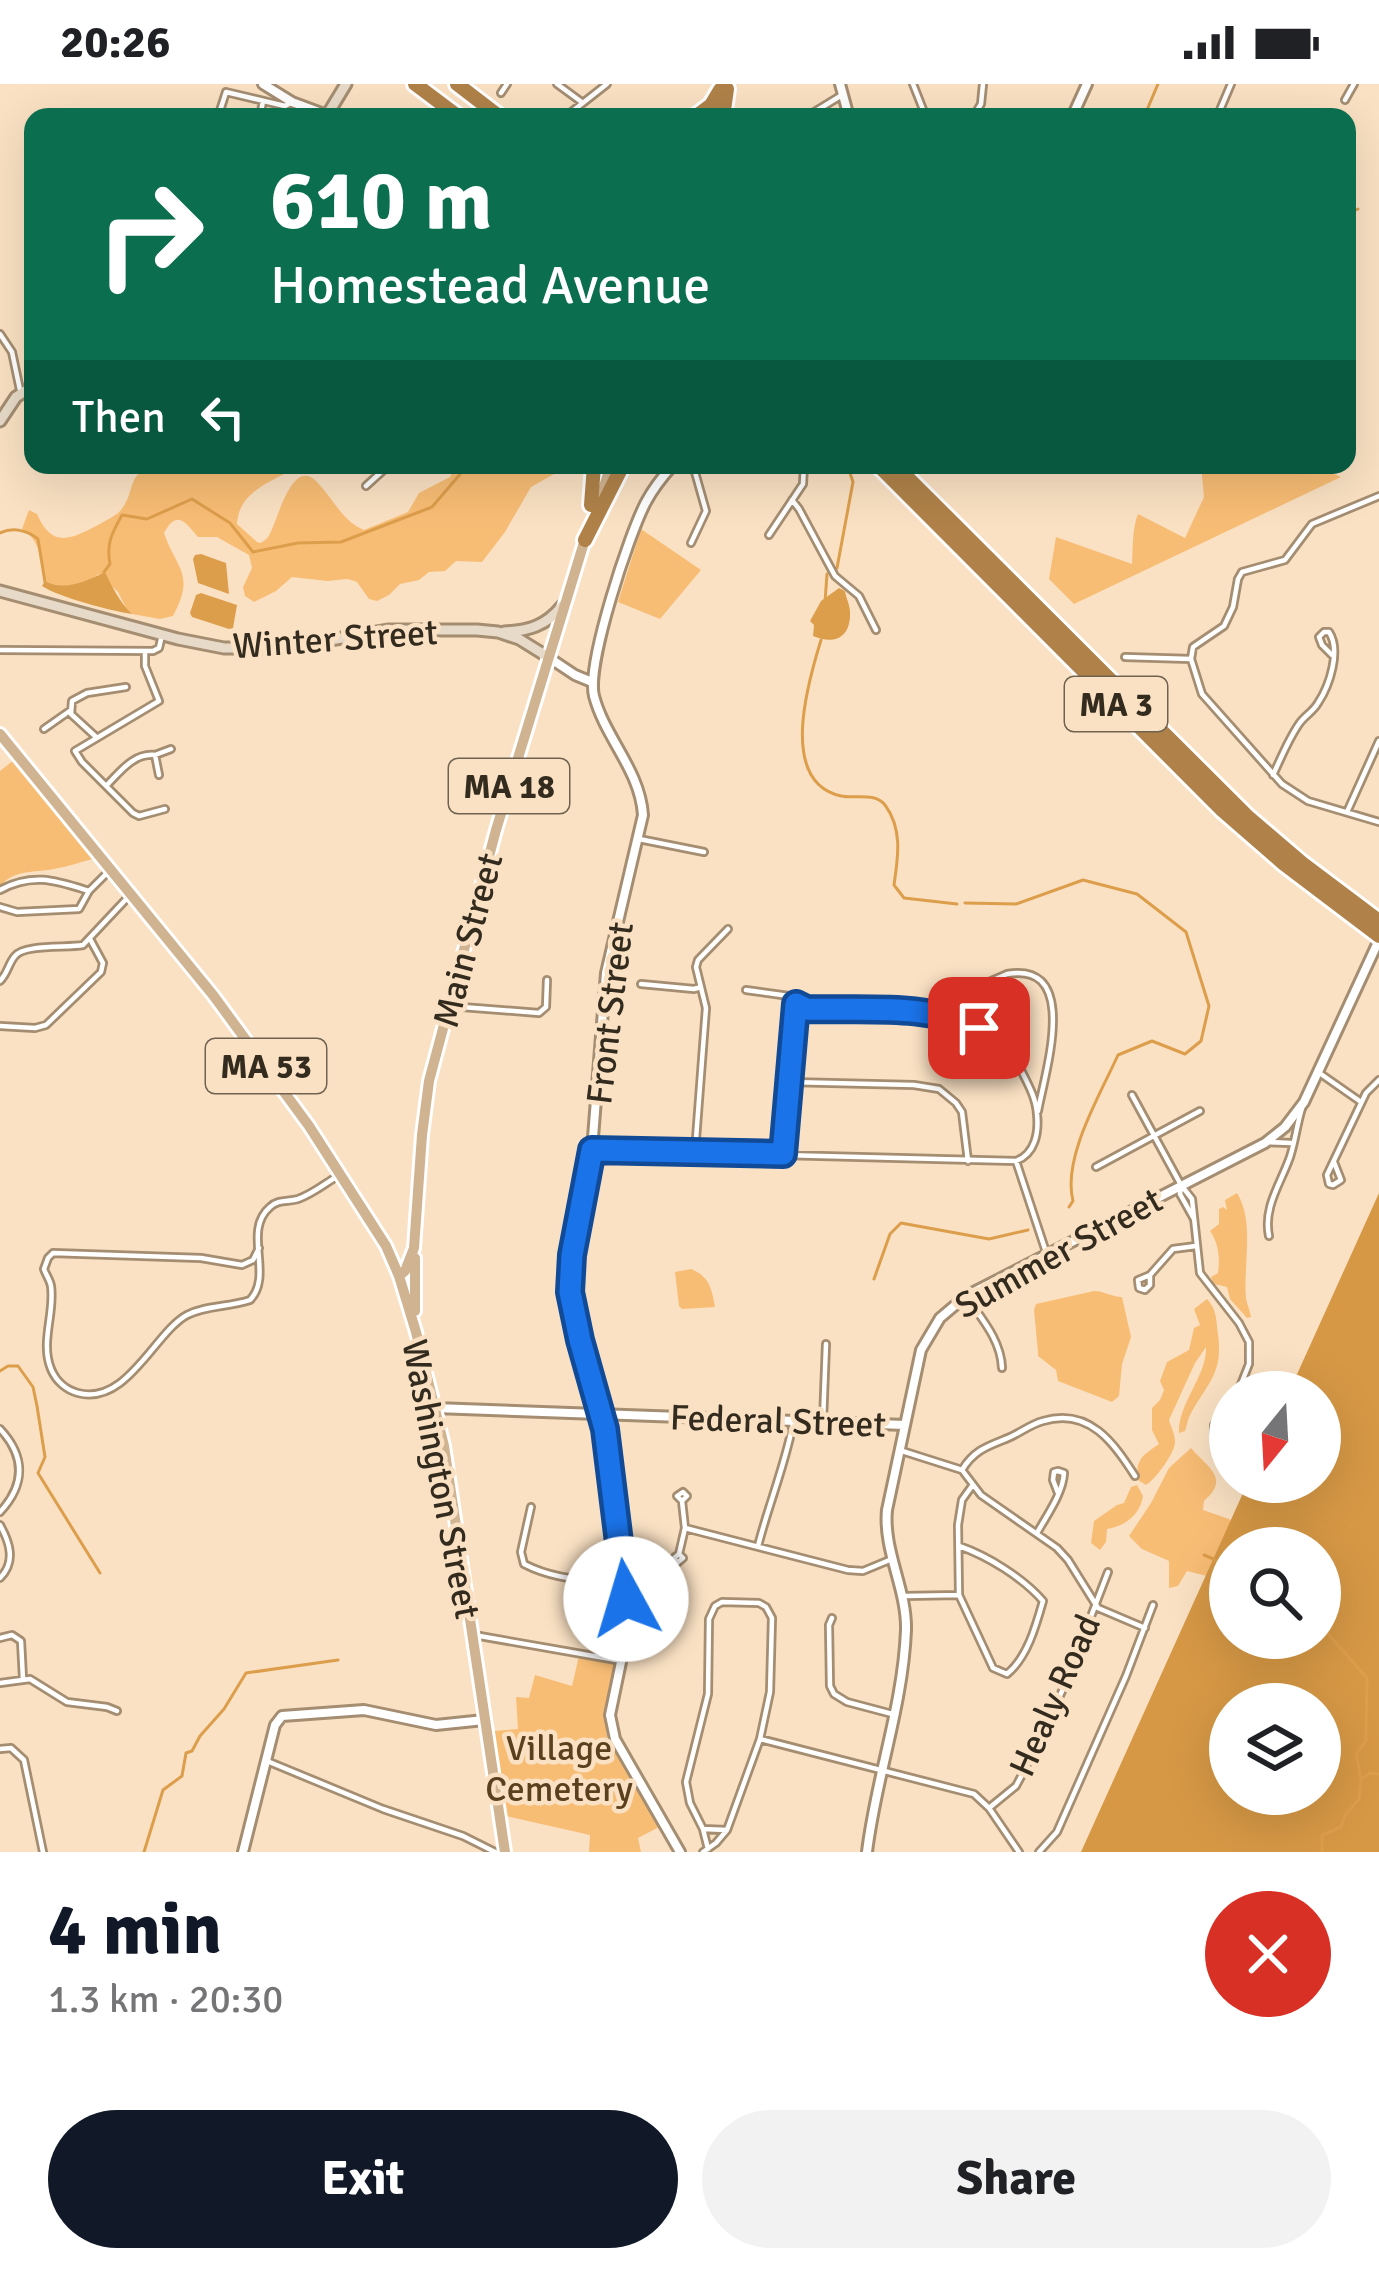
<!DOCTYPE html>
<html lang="en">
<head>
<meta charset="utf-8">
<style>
	:root { --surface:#fff; --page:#f2f2f2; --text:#202124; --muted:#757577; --accent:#111827 }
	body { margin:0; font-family:Signika,sans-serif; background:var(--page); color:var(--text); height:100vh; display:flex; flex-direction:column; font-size:45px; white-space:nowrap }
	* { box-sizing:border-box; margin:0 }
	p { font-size:39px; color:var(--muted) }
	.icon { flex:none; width:66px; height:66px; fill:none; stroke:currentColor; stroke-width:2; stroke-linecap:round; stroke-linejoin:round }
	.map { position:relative; height:1768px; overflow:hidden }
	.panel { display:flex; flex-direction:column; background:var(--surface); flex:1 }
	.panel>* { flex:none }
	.hud { position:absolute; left:24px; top:24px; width:1332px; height:366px; border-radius:24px; box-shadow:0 12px 48px #0002; background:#0b6e4f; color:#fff; overflow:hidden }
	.needle { width:78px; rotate:198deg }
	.buttons { position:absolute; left:1209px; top:1287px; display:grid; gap:24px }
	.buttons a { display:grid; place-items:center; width:132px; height:132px; border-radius:50%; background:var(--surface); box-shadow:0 12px 48px #0002; font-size:60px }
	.pin { position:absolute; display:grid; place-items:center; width:102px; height:102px; color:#fff; margin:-51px; border-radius:24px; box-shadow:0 6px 18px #0006 }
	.me { position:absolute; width:132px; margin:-66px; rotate:354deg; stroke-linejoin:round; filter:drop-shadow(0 0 9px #0008) }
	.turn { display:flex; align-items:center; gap:42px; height:252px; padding:0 48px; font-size:54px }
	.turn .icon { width:156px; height:156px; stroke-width:2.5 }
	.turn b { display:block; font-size:84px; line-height:102px }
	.then { display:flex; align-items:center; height:114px; padding:0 48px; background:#0003; gap:24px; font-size:45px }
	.round { display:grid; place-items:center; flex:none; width:126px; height:126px; border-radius:63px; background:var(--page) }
	.overview { display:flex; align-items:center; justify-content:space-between; height:204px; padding:0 48px }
	h1 { font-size:72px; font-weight:700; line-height:90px; color:var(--accent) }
	.primary-button { display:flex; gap:24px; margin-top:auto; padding:24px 48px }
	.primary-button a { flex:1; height:138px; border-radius:72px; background:var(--accent); color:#fff; font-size:48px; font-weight:700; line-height:138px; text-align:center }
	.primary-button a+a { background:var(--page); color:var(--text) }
	.status { display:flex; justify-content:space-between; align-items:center; height:84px; padding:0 60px; background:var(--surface); direction:ltr }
	.status svg { height:33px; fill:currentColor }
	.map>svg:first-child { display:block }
	.green { fill:#f8bd75 }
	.forest { fill:#d69845; fill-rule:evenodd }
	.water { fill:#dd9e4c }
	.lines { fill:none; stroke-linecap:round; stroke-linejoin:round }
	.stream { stroke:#dd9e4c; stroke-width:3 }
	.minor-casing { stroke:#a48d71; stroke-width:10 }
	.tertiary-casing { stroke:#a48d71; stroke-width:14 }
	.secondary-casing { stroke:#a48d71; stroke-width:15 }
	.primary-casing { stroke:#fff; stroke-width:16 }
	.motorway-casing { stroke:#fff; stroke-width:20 }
	.minor { stroke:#fff; stroke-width:4.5 }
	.tertiary { stroke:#fff; stroke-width:8 }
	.secondary { stroke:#e7dac8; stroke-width:9 }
	.primary { stroke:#d0b492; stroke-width:10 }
	.motorway { stroke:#b08249; stroke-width:14 }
	.route-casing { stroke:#114b97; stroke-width:30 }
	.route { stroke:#1a73e8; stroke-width:21 }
	.labels { text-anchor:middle; stroke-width:9; stroke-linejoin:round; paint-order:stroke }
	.shield { fill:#fae1c3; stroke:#6f6250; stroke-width:3 }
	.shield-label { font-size:33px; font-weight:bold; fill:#342b1f }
	.street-label { font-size:36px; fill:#342b1f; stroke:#fae1c3 }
	.park-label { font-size:36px; fill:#5b401e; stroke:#fae1c3 }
</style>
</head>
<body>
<div class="status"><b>20:26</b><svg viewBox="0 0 49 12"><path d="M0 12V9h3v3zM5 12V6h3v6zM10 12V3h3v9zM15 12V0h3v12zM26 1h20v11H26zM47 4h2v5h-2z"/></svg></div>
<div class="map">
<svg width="1379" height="1768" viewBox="0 0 1379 1768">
	<rect width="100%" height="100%" fill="#fae1c3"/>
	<path class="green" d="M 152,381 L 301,381 C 275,397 239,405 237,440 L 257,458 L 261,459 C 263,457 267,455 268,453 C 277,441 291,371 317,398 C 333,414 342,437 364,446 L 408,428 L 419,409 L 450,393 L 456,381 L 570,381 L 531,403 L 505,448 L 482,478 L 456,477 L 445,487 L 429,488 L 419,496 L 400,500 L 389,511 L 377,517 L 369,515 L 357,498 L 348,495 L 327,497 L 292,493 L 276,507 L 254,518 L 245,512 L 243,503 L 252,484 L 249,471 L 217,453 L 198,453 C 185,438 177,425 164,449 C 176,485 196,489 173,532 L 160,535 L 132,530 L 126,524 L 118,508 L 99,490 C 86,500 65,504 49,501 C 36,483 47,461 22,445 L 29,426 L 37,430 C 52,465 71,455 98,441 C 105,437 116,432 121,426 C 136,407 126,392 152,381 Z
		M 1201,381 L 1314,381 L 1341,393 L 1074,520 L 1049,495 L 1056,453 L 1132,480 C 1133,464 1132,445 1138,430 L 1185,454 L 1204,413 Z
		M 641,445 L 701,486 L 660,535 L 618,518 Z
		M 14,676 L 93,775 C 80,778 67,783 54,785 C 34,789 13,785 0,803 L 0,687 Z
		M 1237,1109 C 1255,1138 1243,1181 1246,1214 C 1247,1220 1250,1227 1251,1233 L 1247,1234 L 1230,1215 L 1227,1203 L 1214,1200 L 1211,1193 L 1218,1189 C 1220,1174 1219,1160 1210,1147 L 1219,1140 L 1219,1125 L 1223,1123 L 1227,1126 L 1225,1116 Z
		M 691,1185 C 709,1192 712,1205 715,1223 L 682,1225 L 679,1222 L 675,1188 Z
		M 1094,1207 C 1105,1207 1111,1213 1122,1213 L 1131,1253 L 1122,1280 L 1119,1312 L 1112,1318 L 1058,1297 L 1056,1286 L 1038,1272 L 1038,1268 L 1034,1226 L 1036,1220 Z
		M 1207,1215 C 1217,1226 1216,1235 1218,1250 C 1223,1289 1209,1297 1191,1329 C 1188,1334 1187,1341 1185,1347 L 1179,1349 C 1178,1319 1207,1292 1206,1263 L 1195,1279 L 1169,1336 C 1171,1343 1175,1350 1175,1358 C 1175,1369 1155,1396 1146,1401 L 1138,1396 C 1135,1374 1144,1371 1159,1360 L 1152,1346 L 1152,1324 L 1160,1316 L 1164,1306 L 1160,1297 L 1167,1278 L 1189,1266 L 1194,1244 L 1200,1241 L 1194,1225 Z
		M 1191,1364 C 1207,1383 1231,1394 1204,1417 L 1203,1426 L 1229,1435 L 1247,1454 L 1230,1464 L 1219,1495 L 1187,1487 L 1178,1502 L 1169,1504 L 1169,1477 L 1142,1465 L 1129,1452 L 1151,1419 L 1169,1384 Z
		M 1137,1401 L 1143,1412 C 1140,1431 1125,1442 1107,1445 L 1106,1458 L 1100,1466 L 1091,1459 L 1094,1437 L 1117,1421 L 1124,1419 L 1131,1403 Z
		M 579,1572 L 616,1581 L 605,1625 L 607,1653 L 659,1743 L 638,1754 L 641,1768 L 589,1768 L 590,1751 L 506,1732 L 493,1647 L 518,1645 L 516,1613 L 529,1614 L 535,1591 L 572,1602 Z"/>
	<path class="forest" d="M 1379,1109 L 1379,1768 L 1081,1768 L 1248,1398 L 1320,1398 L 1320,1308 L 1289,1308 ZM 1230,1464 L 1320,1464 L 1320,1554 L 1230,1554 ZM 1230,1620 L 1320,1620 L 1320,1710 L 1230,1710 Z"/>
	<path class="water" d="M 201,470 L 226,479 L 229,510 L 198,499 L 193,475 L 195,471 Z
		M 105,488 C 111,501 120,519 132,530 C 112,527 58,513 42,502 L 45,497 C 63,508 87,497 105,488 Z
		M 839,504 L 845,507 C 846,514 850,521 850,528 C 851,554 834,561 813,552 L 814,541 L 810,537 L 821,517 Z
		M 201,509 L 237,521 L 233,544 L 229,545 L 192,533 L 190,529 L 196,511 Z"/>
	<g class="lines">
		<path class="stream" d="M 1144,33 L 1158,0
			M 1347,130 L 1358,125
			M 0,449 C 13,443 27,446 38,455 L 45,498
			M 837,484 L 853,398 L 848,383
			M 104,488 L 110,480 C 106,459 112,449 122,431 L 147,435 L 192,415 L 230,439 L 253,468 L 298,459 L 341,458 L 432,423 L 468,381
			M 825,518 L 827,490
			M 821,556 C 808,598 778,698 841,712 C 855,715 875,708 885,721 C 903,745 898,774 894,801 L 904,814 L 957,820
			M 965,819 L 1016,820 L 1083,796 L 1137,810 L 1186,848 L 1209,922 L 1201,957 L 1185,970 L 1152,957 L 1118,971 C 1100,1011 1062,1074 1073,1117 L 1069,1123
			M 874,1195 L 890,1150 L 901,1139 L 989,1155 L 1028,1146
			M 0,1287 L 8,1282 L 18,1282 L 33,1303 L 37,1322 L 45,1373 L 38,1389 L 100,1489
			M 1204,1471 L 1230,1482
			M 1320,1541 L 1367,1594 L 1366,1657 L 1356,1670 L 1361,1695
			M 144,1768 L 163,1706 L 182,1692 L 186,1669 L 192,1667 L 200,1652 L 224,1625 L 246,1589 L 338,1576
			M 1322,1768 L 1322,1751 L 1341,1743 L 1345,1731 L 1359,1715 L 1361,1695 L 1370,1689 L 1379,1690"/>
		<defs>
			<path id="minor" d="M 557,0 L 583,19
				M 913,0 L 926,33
				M 501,9 L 507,0
				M 1345,16 L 1354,0
				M 218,33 L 226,8 L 285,22 L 292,18
				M 260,33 L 263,17
				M 351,33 L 366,30 L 408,30
				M 565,33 L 607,0
				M 806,33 L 842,11
				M 973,33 L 981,20 L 983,0
				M 1217,33 L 1231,0
				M 0,250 L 12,268 L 20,306
				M 366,402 L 389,381
				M 792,416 L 799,425 L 835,492 L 859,512 L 876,546
				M 769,451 L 803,400 L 804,381
				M 691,459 L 706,427 L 693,381
				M 0,566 L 153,567 L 159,564 L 162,551
				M 145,568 L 145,582 L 159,617 L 75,667 L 82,678 L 133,729 L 139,732 L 165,725
				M 1125,573 L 1191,575
				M 1191,575 L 1193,563 L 1224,542 L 1233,523 L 1238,495 L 1242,488 L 1285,476 L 1312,440 L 1379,412
				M 1191,575 L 1202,610 L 1282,700 L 1308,717 L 1379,738
				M 44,645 L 71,626
				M 95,652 L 71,630 L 72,617 L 87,609 L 126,603
				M 155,671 L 171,665
				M 1273,691 C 1281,674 1288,656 1299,640 C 1304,632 1313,628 1318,619 C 1330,601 1341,566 1329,548 L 1324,548 L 1319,553 L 1322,561 L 1332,571
				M 106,702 C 120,688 133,669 155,671 L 159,691
				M 1347,728 L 1379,657
				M 639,755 L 704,768
				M 0,806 C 33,788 57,797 89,807
				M 0,823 L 17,828 L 79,825 L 89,807 L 111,785
				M 0,897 C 8,889 8,880 15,872 C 24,860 67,864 83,861 L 131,810
				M 641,900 L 694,905 L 701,903
				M 746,906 L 789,912 L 798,922 L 806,925 C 878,927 980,911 1021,986 C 1028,1000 1036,1014 1037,1030 C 1039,1049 1035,1070 1016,1077
				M 449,922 L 539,929 L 546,923 L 547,896
				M 927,925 L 1007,890 C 1081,877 1045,988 1038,1027
				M 0,942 L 35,944 L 46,941 L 101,888 L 103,879 L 90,855
				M 1318,988 L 1361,1018
				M 789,998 L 914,1001 L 939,1005 L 956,1019 L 962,1028 L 968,1077
				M 1132,1011 L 1181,1101 L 1192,1115 L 1200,1189 L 1239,1239 L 1249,1258 L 1249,1280 L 1238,1308
				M 1267,1058 L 1291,1059
				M 593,1066 L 1016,1077 L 1047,1171
				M 695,1068 L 706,924 L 696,883 L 698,876 L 728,845
				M 783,1070 L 796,920
				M 1334,1078 L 1341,1096 L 1333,1101 L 1329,1100 L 1327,1091 L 1366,1009 L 1379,996
				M 1096,1083 L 1200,1027
				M 1181,1102 L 1180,1110 L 1194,1135
				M 1269,1152 C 1263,1123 1281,1099 1290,1073 C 1295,1058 1297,1040 1302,1024
				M 259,1164 L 253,1176 L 242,1181 L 201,1174 L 53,1169 L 48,1174 L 44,1185 C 46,1191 50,1196 51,1202 C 55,1229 40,1258 51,1285 C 56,1297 66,1306 78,1309 C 127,1322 155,1248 187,1231 C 206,1221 230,1223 250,1216 C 274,1191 242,1147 270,1123 C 278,1115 288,1118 298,1115 C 313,1110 327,1098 341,1090
				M 1150,1191 L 1150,1201 L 1145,1206 L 1139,1204 L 1138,1196 L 1150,1191 L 1173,1165 L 1196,1162
				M 966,1212 C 981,1234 1001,1256 1002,1284
				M 1228,1329 L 1228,1349 L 1218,1352 L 1214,1350 L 1214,1341 L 1230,1326
				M 823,1337 L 826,1260
				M 0,1345 C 26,1373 25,1401 0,1428
				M 899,1366 L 962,1386 L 981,1411 L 1057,1464 L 1068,1476 L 1098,1524 L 1145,1544
				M 962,1386 C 974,1366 988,1362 1008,1354 C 1020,1349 1031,1340 1043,1337 C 1089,1323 1114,1359 1135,1392
				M 531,1423 L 521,1468 L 524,1480 C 553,1495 591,1498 623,1496
				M 0,1441 C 10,1459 16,1478 0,1494
				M 685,1444 L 848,1486 L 863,1487 L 892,1475
				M 1037,1449 C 1047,1431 1063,1409 1064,1389 L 1058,1387 L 1054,1388 L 1053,1396 L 1058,1409
				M 758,1462 C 769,1419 786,1379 794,1335
				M 959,1462 C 988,1472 1023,1494 1043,1517 C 1036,1542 1027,1574 1007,1590 L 993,1584 L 959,1511 L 958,1441 L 962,1416 L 972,1402
				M 679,1470 L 674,1474 L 677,1479 L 683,1474 L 679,1470 L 685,1444 L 682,1417 L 687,1412 L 683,1408 L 677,1412 L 682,1417
				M 905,1512 L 959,1511
				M 832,1534 L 829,1541 L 830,1602 L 834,1610 L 847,1618 L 896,1631
				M 474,1551 L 622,1577
				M 0,1554 L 12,1551 L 21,1557 L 23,1595
				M 0,1599 L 30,1595 L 67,1618 L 107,1623 L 117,1627
				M 0,1665 L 11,1664 L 24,1676 L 43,1768
				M 267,1677 L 383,1725 L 463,1752 L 495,1768
				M 989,1724 L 1016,1702 L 1025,1685 L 1064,1603 L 1108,1488
				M 703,1745 L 727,1746
				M 708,1765 L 703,1745 L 690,1719 L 686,1698 L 708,1610 L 709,1535 L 715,1522 L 722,1518 L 759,1519 L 766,1523 L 772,1534 L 770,1608 L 760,1655
				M 703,1768 L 716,1759 L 727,1746 L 760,1655 L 974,1710 L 989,1724 L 1019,1768
				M 1039,1768 L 1057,1748 L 1126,1592 L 1153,1521"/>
			<path id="tertiary" d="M 263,0 L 292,18 L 327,31
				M 840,0 L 849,33
				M 1072,33 L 1087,0
				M 673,381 C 663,392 653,405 646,418 C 629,450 586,581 594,612 C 605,654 640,686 643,731 L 606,889 L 592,1066 L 569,1186 L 570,1208 L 580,1256 L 605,1345 L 626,1515 L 626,1554 L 610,1631 L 615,1655 L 680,1768
				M 548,573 L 575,591 L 592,598
				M 435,1324 L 905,1341
				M 243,1768 L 275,1641 L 282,1632 L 364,1626 L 436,1641 L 484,1636
				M 867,1768 C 876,1693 903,1622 906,1546 C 907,1505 883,1467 887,1426 L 921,1266 L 940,1234 L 966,1212 L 1265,1059 L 1285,1043 L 1304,1018 L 1379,856"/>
			<path id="secondary" d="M 326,33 L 346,0
				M 0,337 L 16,313 L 33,302
				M 0,507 L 178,555 L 224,564 L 283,564 L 389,546 L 477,546 L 498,548 L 519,555 L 548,573
				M 504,548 C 528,547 546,542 562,522"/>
			<path id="primary" d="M 601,412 L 611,381
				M 0,650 L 213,911 L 309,1042 L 386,1162 L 399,1192 L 416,1248 L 444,1362 L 505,1768
				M 399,1192 L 405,1187 L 414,1164 L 422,1051 L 429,997 L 496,746 L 586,452
				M 415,1227 L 415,1174"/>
			<path id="motorway" d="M 415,0 L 459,33
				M 457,0 L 500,33
				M 695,33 L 711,21 L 720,6
				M 723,33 L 727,5
				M 878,381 L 1222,726 L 1284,780 L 1379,852
				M 895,381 L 1247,732 L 1302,779 L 1379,837
				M 591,421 L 594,381
				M 585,456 L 623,381"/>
		</defs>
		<use href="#minor" class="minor-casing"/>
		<use href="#tertiary" class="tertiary-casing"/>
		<use href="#secondary" class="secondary-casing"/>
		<use href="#primary" class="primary-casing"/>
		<use href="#motorway" class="motorway-casing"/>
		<use href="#minor" class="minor"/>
		<use href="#tertiary" class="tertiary"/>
		<use href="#secondary" class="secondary"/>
		<use href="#primary" class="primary"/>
		<use href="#motorway" class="motorway"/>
	</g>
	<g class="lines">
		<defs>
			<path id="route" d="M 626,1515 L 605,1345 L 580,1256 L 570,1208 L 572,1171 L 592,1066 L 783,1070 L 796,920 L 806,925 C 864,927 926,919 979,944"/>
		</defs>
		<use href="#route" class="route-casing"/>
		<use href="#route" class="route"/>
	</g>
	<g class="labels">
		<g class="shield">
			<rect x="1065" y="593" width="102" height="54" rx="9"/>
			<rect x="449" y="675" width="120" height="54" rx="9"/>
			<rect x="206" y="955" width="120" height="54" rx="9"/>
		</g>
		<g class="shield-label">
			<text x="1116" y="632">MA 3</text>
			<text x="509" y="714">MA 18</text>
			<text x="266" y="994">MA 53</text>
		</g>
		<g class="street-label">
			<text transform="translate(335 554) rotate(-4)" y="13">Winter Street</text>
			<text transform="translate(467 856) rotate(-75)" y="13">Main Street</text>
			<text transform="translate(609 929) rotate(-83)" y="13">Front Street</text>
			<text transform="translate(1058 1168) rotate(-29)" y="13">Summer Street</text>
			<text transform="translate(778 1336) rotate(2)" y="13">Federal Street</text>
			<text transform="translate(442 1395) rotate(79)" y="13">Washington Street</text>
			<text transform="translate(1054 1611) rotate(-66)" y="13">Healy Road</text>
		</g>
		<g class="park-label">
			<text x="559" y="1676">Village<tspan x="559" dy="41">Cemetery</tspan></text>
		</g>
	</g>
</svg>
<div class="buttons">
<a><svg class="needle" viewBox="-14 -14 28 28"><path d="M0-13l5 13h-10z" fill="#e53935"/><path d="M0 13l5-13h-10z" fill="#757577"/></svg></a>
<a><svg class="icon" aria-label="search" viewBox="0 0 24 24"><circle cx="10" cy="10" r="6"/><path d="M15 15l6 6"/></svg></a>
<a><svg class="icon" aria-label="layers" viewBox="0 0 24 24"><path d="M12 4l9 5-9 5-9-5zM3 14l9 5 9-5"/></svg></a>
</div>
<div class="pin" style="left:979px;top:944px;background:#d93025"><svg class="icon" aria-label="arrive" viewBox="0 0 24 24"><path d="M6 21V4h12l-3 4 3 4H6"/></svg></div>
<svg class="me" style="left:626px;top:1515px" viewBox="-20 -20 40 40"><circle r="19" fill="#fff"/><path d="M0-13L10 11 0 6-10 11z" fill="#1a73e8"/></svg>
<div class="hud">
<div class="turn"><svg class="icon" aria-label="right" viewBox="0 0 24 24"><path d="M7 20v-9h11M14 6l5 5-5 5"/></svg><div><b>610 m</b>Homestead Avenue</div></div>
<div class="then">Then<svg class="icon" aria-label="left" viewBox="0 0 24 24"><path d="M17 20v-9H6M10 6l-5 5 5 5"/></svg></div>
</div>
</div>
<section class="panel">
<div class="overview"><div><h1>4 min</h1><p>1.3 km · 20:30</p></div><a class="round" style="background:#d93025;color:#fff"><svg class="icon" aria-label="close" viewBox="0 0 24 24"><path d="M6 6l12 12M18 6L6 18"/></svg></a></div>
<div class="primary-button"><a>Exit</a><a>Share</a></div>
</section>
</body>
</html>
